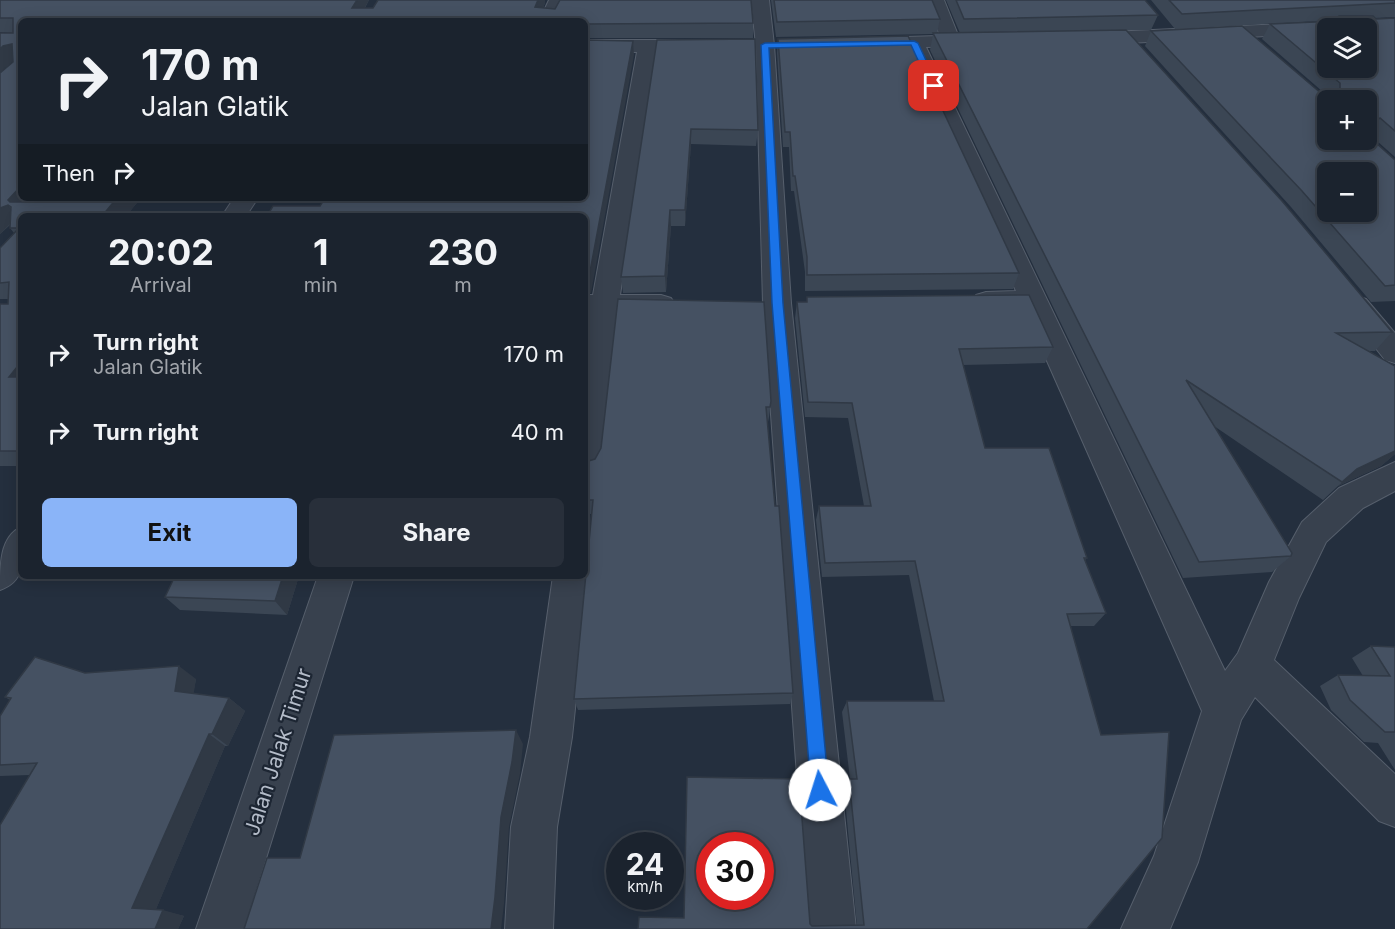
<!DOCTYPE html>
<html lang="en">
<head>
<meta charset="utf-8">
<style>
	:root { --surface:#1b232e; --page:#282f3a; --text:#f1f3f6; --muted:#a0a4aa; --line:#39404a; --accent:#8ab4f8 }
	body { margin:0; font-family:Inter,sans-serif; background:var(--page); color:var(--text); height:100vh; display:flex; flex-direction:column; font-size:22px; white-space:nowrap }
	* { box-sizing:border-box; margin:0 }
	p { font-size:20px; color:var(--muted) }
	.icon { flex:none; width:33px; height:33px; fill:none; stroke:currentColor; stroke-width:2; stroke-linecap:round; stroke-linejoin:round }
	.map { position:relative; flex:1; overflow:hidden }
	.drawer { position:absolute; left:18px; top:213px; width:570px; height:366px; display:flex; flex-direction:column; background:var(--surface); border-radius:9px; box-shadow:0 3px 15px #0003,0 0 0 2px var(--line) }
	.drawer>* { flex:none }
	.hud { position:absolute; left:18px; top:18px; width:570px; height:183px; border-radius:9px; box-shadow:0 3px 15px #0003,0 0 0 2px var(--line); background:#1b232e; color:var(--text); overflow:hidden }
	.controls { position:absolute; left:1317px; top:18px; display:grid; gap:12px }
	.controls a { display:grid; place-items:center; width:60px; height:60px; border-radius:9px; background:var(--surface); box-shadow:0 3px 15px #0003,0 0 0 2px var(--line); font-size:30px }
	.speed { position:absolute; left:606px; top:832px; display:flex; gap:12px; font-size:30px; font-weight:700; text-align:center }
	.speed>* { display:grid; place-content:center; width:78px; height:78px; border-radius:50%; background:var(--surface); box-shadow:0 3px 15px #0003,0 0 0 2px var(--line); line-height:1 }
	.speed small { font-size:15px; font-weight:400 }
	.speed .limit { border:9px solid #d22; background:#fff; color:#111 }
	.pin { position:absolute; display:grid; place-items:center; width:51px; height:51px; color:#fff; margin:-26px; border-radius:12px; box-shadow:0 3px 9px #0006 }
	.me { position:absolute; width:66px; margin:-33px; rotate:355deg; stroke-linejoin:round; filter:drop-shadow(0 0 4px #0008) }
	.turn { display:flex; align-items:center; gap:21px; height:126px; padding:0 24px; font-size:27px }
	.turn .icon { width:78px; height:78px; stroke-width:2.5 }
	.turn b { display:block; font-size:42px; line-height:51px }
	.then { display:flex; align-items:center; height:57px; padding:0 24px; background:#0003; gap:12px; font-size:22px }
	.eta { display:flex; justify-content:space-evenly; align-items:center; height:102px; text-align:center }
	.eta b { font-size:36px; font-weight:700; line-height:42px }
	.primary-button { display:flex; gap:12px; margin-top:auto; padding:12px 24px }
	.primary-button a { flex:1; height:69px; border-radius:9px; background:var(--accent); color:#111; font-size:24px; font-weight:700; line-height:69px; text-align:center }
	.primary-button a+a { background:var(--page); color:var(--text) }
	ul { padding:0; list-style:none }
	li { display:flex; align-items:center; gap:18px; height:78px; padding:0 24px }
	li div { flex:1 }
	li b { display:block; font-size:22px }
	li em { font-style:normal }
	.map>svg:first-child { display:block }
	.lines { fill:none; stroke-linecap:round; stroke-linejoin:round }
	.street-casing { stroke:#565f6c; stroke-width:2 }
	.street { fill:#38414e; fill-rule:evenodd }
	.wall { fill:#3b4654 }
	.shaded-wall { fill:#303945 }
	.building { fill:#455162; stroke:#303945; stroke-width:1.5; fill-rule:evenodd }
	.route { fill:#1a73e8; stroke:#114b97; stroke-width:1.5 }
	.labels { text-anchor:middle; stroke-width:4.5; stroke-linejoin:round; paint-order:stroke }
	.near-street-label { font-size:21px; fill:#b4bcc9; stroke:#1d2633 }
</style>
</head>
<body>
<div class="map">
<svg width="1395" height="929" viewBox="0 0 1395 929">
	<rect width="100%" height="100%" fill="#242f3e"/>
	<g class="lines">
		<defs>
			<path id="street" d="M 549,0 L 567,0 L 557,21 L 539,21 Z
				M 751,0 L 769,0 L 774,45 L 791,303 L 856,929 L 808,929 L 763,303 L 756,45 Z
				M 926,0 L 944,0 L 958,35 L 984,36 L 986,40 L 984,44 L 977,46 L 926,47 L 1225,671 L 1238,653 L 1269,582 L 1302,522 L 1339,488 L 1395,462 L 1395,491 L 1363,508 L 1326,542 L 1299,598 L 1274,660 L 1395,774 L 1395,827 L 1379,821 L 1255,697 L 1241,720 L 1198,862 L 1170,929 L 1121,929 L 1154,856 L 1202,711 L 1024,309 L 986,310 L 976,307 L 972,301 L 976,295 L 986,292 L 1016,291 L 907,48 L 859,48 L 857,44 L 859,40 L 866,38 L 940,36 Z
				M 1395,19 L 1395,29 L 1366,31 L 1366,28 L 1328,28 L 1328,33 L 1088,45 L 1081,43 L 1079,39 L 1081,35 L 1088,33 Z
				M 585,40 L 701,40 L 708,42 L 710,46 L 708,50 L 701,52 L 656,52 L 620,295 L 661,295 L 671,298 L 675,304 L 671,310 L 661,313 L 618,313 L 601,463 L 597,472 L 585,476 L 585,347 L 590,313 L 585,313 L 585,295 L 593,295 L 637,52 L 585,52 Z
				M 234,198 L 258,198 L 246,216 L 222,216 Z
				M 459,198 L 483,198 L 476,216 L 452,216 Z
				M 1356,296 L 1366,299 L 1395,333 L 1395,363 L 1385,360 L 1342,305 L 1346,299 Z
				M 21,527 C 21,554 30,579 0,590 C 0,564 0,537 21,527 Z
				M 585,567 L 589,576 L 572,737 L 557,827 L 553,929 L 505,929 L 511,827 L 530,737 L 553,576 L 585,576 Z
				M 318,576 L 354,576 L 244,929 L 196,929 Z"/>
		</defs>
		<use href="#street" class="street-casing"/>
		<use href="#street" class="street"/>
	</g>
	<path class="wall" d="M 0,0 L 369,0 L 365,8 L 545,3 L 543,8 L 753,23 L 753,38 L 585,38 L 585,21 L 21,21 L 21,198 L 37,198 L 33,202 L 37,202 L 41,198 L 141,198 L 126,216 L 21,216 L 21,466 L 0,466 L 0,304 L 8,304 L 8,299 L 0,299 L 0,248 L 14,233 L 10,228 L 10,225 L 0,234 L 0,73 L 13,62 L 13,61 L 0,72 L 0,33 L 13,32 L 0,32 Z
		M 771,0 L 932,0 L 940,19 L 937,33 L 960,33 L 946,0 L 1145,0 L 1158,15 L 1151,30 L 1126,30 L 1392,332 L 1375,351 L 1369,351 L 1395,366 L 1395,454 L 1381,466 L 1338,486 L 1323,500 L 1214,426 L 1291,556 L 1272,572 L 1183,578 L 930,50 L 933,34 L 776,37 Z
		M 1151,0 L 1395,0 L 1395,17 L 1375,18 L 1376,19 L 1395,18 L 1395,157 L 1368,133 L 1367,135 L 1395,160 L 1395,301 L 1371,302 L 1291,207 L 1145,46 L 1151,31 L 1366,140 L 1366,100 L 1330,100 L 1330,98 L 1262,39 L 1270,24 L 1336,21 L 1337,20 L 1175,29 Z
		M 778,39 L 1019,273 L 1013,289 L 805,291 L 805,272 L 794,191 L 791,191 L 789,147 L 783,147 L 777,53 Z
		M 657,40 L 758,130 L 756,146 L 691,144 L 685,226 L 671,226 L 666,292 L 623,293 L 621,277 Z
		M 807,297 L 1053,347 L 1045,363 L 963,365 L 985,448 L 1087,558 L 1085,560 L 1106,613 L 1094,626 L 1071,626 L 1087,929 L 638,929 L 810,924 L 812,926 L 857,926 L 844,789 L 849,779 L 850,779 L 842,712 L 847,701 L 934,701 L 909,575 L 822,577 L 816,520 L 819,506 L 864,506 L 848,418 L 805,417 L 795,318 L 797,302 L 807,302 Z
		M 771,401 L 769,417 L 768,422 L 767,422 L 793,693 L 790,704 L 578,710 L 574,699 L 591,514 L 585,514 L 585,462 Z
		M 299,576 L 287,615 L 180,610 L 165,597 Z
		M 1371,646 L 1395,647 L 1395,770 L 1378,743 L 1364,742 L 1331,710 L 1320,686 L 1338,675 L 1363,676 L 1352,658 Z
		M 85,673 L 196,679 L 193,694 L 229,698 L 245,711 L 228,746 L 225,746 L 156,909 L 184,916 L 178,929 L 0,929 L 30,775 L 0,776 L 0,716 L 10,700 L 5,697 Z"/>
	<path class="shaded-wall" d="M 357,0 L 369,0 L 357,21 L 352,8 Z
		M 538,0 L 545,0 L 545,3 L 537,21 L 535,7 Z
		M 633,41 L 634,55 L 591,293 L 585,294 L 585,278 Z
		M 12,44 L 13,61 L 0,72 L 0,49 L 3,46 Z
		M 1380,118 L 1368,133 L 1366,135 L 1375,122 Z
		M 691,129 L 691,144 L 685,226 L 685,210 Z
		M 21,186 L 21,198 L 37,198 L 21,216 L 8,200 Z
		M 117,198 L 141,198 L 126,216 L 102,216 Z
		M 447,198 L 457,198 L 451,216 L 446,201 Z
		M 8,205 L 20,221 L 10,224 L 0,234 L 0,208 Z
		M 670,210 L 671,226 L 666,292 L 665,276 Z
		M 585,299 L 587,315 L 585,332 Z
		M 21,362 L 21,389 L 9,377 Z
		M 1395,451 L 1395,454 L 1381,466 L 1338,486 L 1357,469 Z
		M 283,576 L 299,576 L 287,615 L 275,601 Z
		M 179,666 L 196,679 L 192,704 L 175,691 Z
		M 229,698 L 245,711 L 228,746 L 212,734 Z
		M 516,730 L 523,744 L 520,774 L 509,827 L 504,904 L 501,929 L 491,929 L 501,817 Z
		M 209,734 L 225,746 L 154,914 L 132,908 Z
		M 163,910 L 184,916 L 178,929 L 155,929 Z"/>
	<path class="building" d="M 0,0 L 357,0 L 352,8 L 373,8 L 378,0 L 538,0 L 535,7 L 555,9 L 560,0 L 751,0 L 753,23 L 585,24 L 585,21 L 21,21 L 21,186 L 8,200 L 10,202 L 37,202 L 41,198 L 117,198 L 102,216 L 21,216 L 21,312 L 18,316 L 21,316 L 21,362 L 9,377 L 21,377 L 21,451 L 0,451 L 0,304 L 8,304 L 9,282 L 0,283 L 0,248 L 19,228 L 10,228 L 11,207 L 8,205 L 0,208 L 0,73 L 13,62 L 12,44 L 3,46 L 0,49 L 0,33 L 13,33 L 13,18 L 0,18 Z
		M 774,0 L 932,0 L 940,19 L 777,22 Z
		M 956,0 L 1145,0 L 1158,15 L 964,19 Z
		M 1169,0 L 1395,0 L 1395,3 L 1182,14 Z
		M 1339,16 L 1373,16 L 1376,19 L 1395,18 L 1395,131 L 1380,118 L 1375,122 L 1366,122 L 1366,100 L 1340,100 L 1340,83 L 1270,24 L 1337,21 ZM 1328,28 L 1366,28 L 1366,68 L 1328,68 Z
		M 1242,26 L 1329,100 L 1328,100 L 1328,140 L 1366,140 L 1366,134 L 1395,160 L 1395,285 L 1385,286 L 1302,191 L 1151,31 ZM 1328,172 L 1366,172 L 1366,212 L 1328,212 Z
		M 1126,30 L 1282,201 L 1392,332 L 1336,333 L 1395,366 L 1395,451 L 1357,469 L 1342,482 L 1186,380 L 1292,553 L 1291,556 L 1199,562 L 933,33 Z
		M 908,36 L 1019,273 L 807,275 L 807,257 L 795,176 L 793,176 L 790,132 L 785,132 L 778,39 Z
		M 755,39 L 758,130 L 691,129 L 685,210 L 670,210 L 665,276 L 621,277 L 657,40 Z
		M 585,40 L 633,41 L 589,277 L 585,278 L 585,216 L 267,216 L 273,206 L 320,206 L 325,198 L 447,198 L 446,201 L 473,202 L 475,198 L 585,198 Z
		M 1029,295 L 1053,347 L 959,349 L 985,448 L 1049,448 L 1087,558 L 1084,558 L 1106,613 L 1067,614 L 1101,735 L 1169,732 L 1162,838 L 1087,929 L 638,929 L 639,917 L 684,918 L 687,777 L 799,779 L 810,924 L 812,926 L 864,925 L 849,779 L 857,779 L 847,701 L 944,701 L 915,561 L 825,563 L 819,506 L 871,506 L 852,403 L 808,402 L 797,302 L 807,302 L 807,297 ZM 710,846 L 760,846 L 760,897 L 710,897 Z
		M 618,299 L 764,302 L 771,401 L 770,407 L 766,407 L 775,506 L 779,506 L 793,693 L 574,699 L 593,500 L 585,500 L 585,462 L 595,459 L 601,448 Z
		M 175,576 L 283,576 L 275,601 L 165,597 Z
		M 1371,646 L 1395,647 L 1395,732 L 1385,732 L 1350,700 L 1338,675 L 1390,676 Z
		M 35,657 L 85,673 L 179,666 L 175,691 L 229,698 L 212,734 L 209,734 L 132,908 L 163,910 L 155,929 L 0,929 L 0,825 L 37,763 L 0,765 L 0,716 L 11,698 L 5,697 Z
		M 516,730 L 512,762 L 501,817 L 495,897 L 491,929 L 244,929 L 267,858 L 300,858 L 334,735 Z"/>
	<path class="route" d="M 914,41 L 918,43 L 938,86 L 937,88 L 930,86 L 911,45 L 769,48 L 783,303 L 829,790 L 827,796 L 820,799 L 814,796 L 811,790 L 772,303 L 761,45 L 765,43 Z"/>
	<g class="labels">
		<g class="near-street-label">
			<text transform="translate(278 752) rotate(-72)" y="7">Jalan Jalak Timur</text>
		</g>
	</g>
</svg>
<div class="controls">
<a><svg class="icon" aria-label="layers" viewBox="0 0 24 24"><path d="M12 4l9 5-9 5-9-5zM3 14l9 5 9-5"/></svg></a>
<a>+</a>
<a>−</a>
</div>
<div class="speed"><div>24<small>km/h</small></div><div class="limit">30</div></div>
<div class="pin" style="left:934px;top:86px;background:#d93025"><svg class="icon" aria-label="arrive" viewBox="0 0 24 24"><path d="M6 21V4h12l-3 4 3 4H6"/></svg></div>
<svg class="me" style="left:820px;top:790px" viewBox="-20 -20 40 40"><circle r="19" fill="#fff"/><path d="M0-13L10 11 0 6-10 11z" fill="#1a73e8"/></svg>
<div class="hud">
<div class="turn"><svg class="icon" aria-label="right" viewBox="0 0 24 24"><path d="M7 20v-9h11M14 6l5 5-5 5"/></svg><div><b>170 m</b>Jalan Glatik</div></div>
<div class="then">Then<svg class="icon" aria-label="right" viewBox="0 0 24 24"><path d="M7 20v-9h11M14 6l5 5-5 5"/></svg></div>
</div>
<section class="drawer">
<div class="eta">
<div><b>20:02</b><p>Arrival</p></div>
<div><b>1</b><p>min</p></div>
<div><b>230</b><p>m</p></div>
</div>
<ul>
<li><svg class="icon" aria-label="right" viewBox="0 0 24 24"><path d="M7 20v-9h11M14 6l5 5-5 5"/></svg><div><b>Turn right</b><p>Jalan Glatik</p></div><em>170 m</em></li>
<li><svg class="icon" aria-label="right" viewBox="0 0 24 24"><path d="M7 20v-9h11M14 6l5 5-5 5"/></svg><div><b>Turn right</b></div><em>40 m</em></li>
</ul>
<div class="primary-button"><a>Exit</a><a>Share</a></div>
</section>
</div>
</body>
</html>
